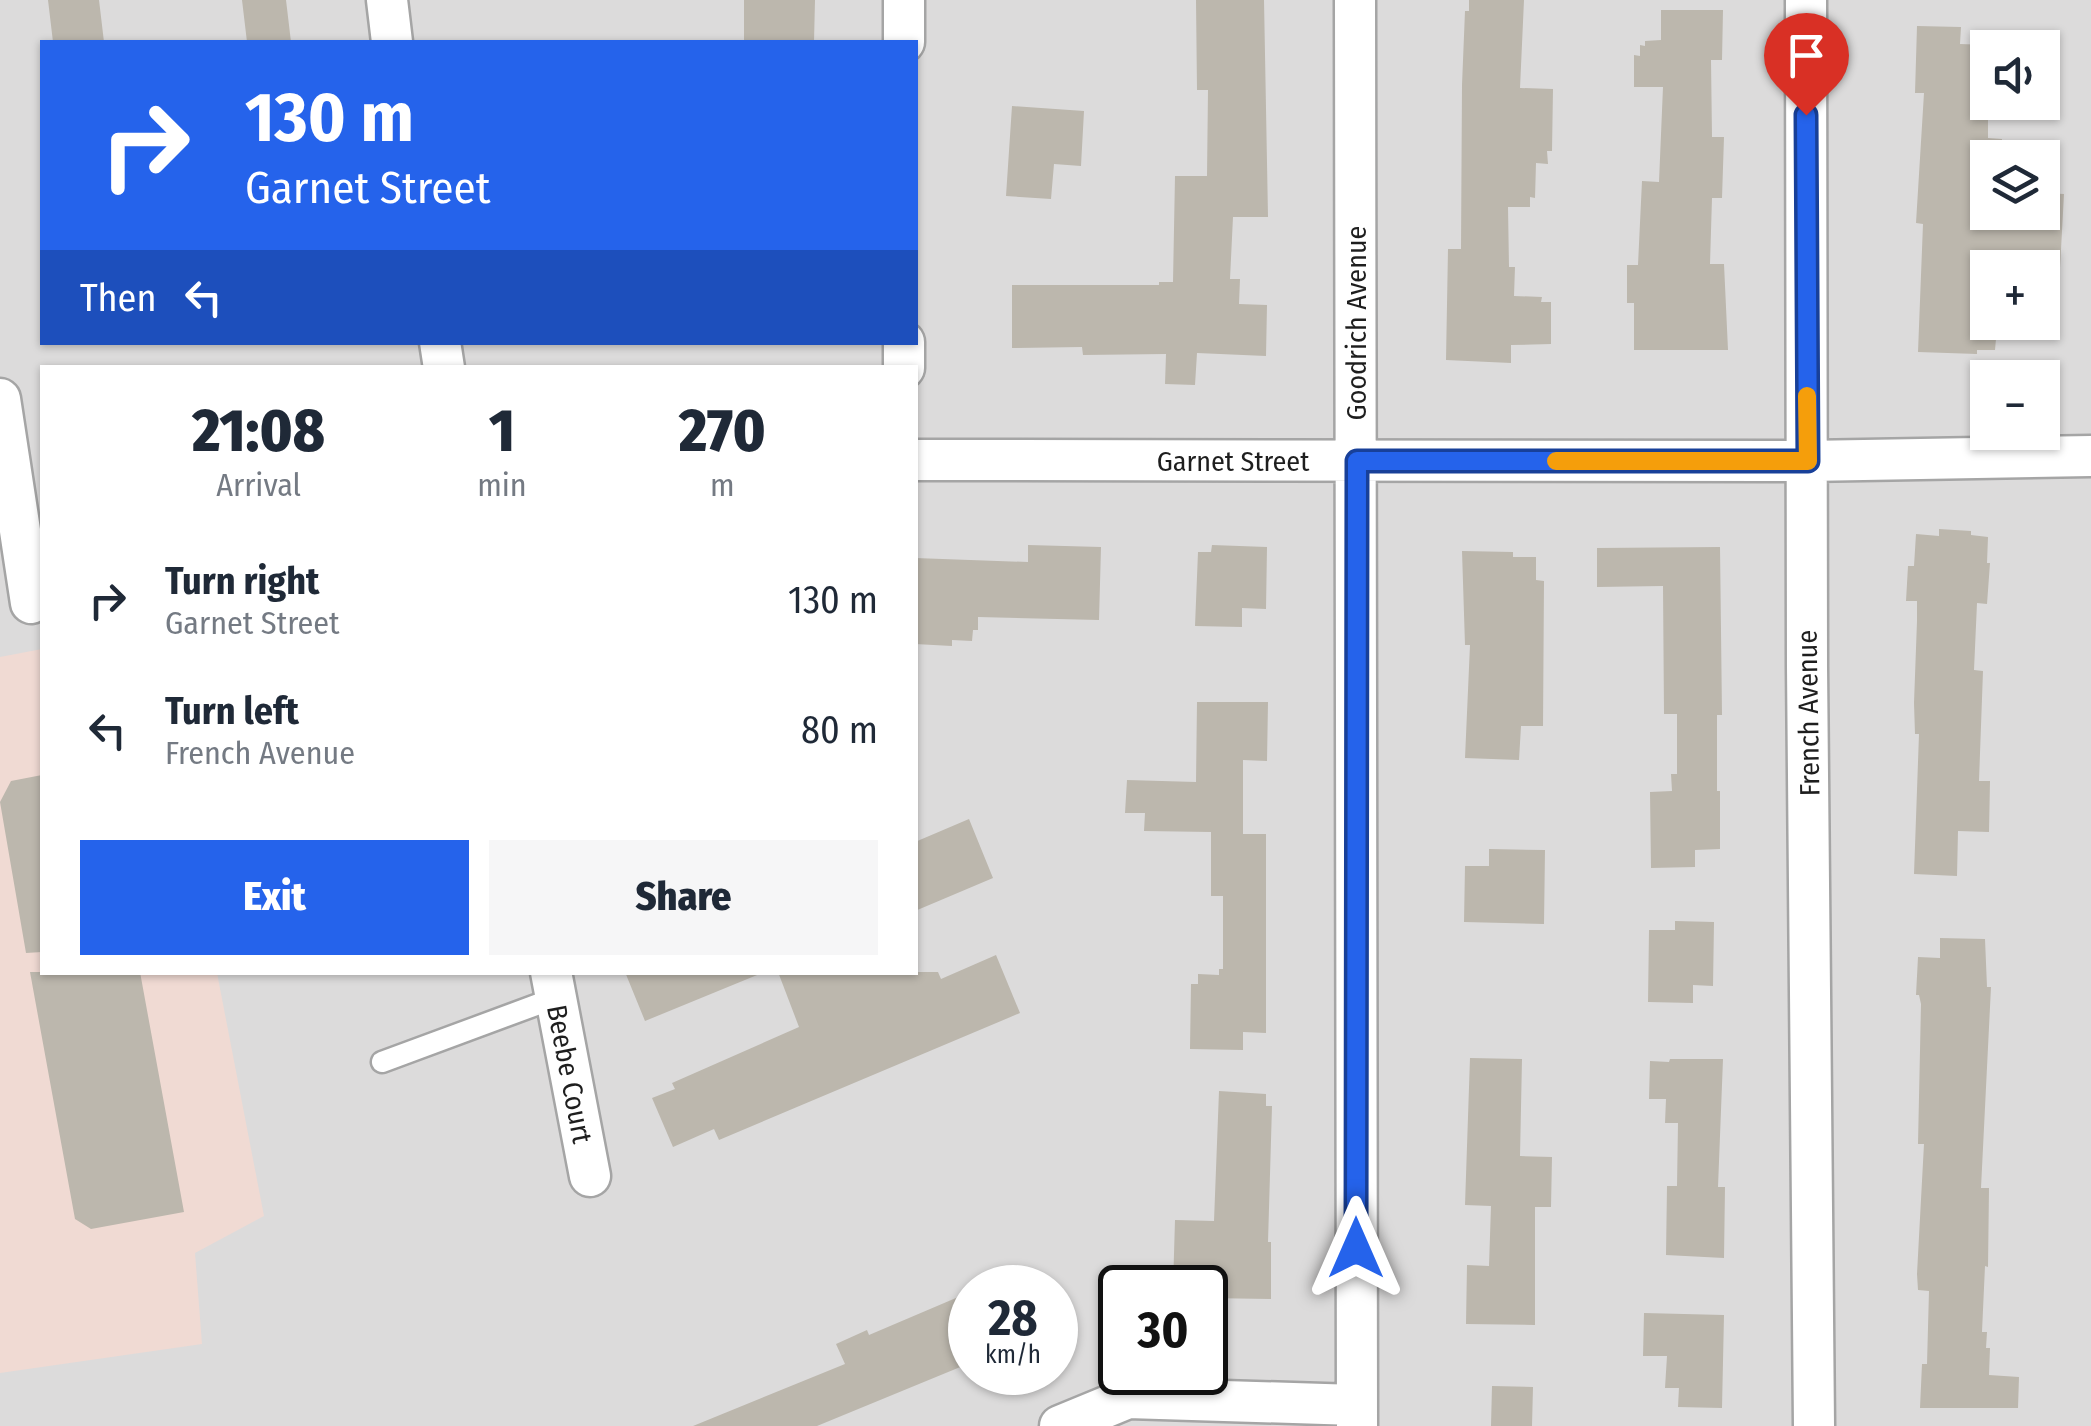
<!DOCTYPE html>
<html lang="en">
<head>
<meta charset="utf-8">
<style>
	:root { --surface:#fff; --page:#f6f6f7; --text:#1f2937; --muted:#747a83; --accent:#2563eb }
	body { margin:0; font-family:"Fira Sans Condensed",sans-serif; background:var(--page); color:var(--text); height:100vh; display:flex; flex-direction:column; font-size:38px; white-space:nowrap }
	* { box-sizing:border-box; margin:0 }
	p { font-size:32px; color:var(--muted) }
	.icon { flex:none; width:55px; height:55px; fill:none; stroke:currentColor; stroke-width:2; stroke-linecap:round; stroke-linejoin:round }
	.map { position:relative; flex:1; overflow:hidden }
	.sheet { position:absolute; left:40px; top:365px; width:878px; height:610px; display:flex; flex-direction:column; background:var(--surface); border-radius:0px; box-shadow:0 2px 8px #0004 }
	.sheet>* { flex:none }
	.hud { position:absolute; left:40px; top:40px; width:878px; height:305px; border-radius:0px; box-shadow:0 2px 8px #0004; background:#2563eb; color:#fff; overflow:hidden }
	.buttons { position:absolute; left:1970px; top:30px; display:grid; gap:20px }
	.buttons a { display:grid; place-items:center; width:90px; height:90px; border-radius:0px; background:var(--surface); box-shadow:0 2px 8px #0004; font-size:50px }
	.speed { position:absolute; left:948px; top:1265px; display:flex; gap:20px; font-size:50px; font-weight:700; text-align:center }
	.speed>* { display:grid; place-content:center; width:130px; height:130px; border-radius:50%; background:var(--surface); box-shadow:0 2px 8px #0004; line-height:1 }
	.speed small { font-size:25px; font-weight:400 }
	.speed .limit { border:5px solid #111; border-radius:15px; background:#fff; color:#111 }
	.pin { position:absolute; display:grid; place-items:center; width:85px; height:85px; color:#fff; margin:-102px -42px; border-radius:50% 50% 50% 0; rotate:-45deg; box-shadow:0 0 10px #0007 }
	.pin .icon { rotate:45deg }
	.me { position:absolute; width:110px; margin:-55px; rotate:0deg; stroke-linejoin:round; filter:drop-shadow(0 0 8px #0008) }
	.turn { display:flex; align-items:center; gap:35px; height:210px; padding:0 40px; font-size:45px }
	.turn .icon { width:130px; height:130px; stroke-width:2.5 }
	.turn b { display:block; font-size:70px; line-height:85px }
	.then { display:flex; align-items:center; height:95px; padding:0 40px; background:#0003; gap:20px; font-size:38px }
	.eta { display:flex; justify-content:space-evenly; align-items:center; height:170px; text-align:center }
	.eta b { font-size:60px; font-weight:800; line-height:70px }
	.button { display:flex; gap:20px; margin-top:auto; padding:20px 40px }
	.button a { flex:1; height:115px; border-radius:0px; background:var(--accent); color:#fff; font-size:40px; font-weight:800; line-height:115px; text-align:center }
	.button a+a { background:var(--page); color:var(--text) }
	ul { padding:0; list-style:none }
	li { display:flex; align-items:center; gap:30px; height:130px; padding:0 40px }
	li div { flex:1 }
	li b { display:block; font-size:38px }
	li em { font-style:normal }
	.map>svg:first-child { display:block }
	.residential { fill:#dcdbdb; fill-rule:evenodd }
	.commercial { fill:#f0dad3 }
	.building { fill:#bcb7ad }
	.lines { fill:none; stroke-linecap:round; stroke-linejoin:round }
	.service-casing { stroke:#a5a5a5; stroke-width:25 }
	.minor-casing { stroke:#a5a5a5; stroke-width:45 }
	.service { stroke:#fff; stroke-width:20 }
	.minor { stroke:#fff; stroke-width:40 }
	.route-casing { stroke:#184099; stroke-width:25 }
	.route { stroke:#2563eb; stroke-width:18 }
	.slow { stroke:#f59e0b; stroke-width:18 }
	.labels { text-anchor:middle; stroke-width:8; stroke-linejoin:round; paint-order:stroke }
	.street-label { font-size:28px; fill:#1e1e1e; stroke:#fff }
</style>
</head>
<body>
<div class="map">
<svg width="2091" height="1426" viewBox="0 0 2091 1426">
	<rect width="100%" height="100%" fill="#efeee4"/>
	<path class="residential" d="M 0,0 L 2091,0 L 2091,1426 L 0,1426 ZM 42,42 L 915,42 L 915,342 L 42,342 ZM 1988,48 L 2042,48 L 2042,102 L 1988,102 ZM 1988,158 L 2042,158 L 2042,212 L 1988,212 ZM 1988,268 L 2042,268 L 2042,322 L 1988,322 ZM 42,368 L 915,368 L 915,972 L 42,972 ZM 1988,378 L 2042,378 L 2042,432 L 1988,432 ZM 970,1288 L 1055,1288 L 1055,1372 L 970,1372 ZM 1120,1288 L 1205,1288 L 1205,1372 L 1120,1372 Z"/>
	<path class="commercial" d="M 42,649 L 42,972 L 217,973 L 264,1216 L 195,1253 L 202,1344 L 0,1373 L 0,657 Z"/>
	<path class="building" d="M 48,0 L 99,0 L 104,42 L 53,42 Z
		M 242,0 L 286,0 L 291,42 L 247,42 Z
		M 744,0 L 815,0 L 814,42 L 744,40 Z
		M 1196,0 L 1264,0 L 1268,217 L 1233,217 L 1230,279 L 1240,279 L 1239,304 L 1267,305 L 1266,356 L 1197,353 L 1195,385 L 1165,384 L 1166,354 L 1083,355 L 1082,347 L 1012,348 L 1012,285 L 1159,285 L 1159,282 L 1173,282 L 1175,176 L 1207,176 L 1208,90 L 1197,90 Z
		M 1469,0 L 1524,0 L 1520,88 L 1553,89 L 1552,151 L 1547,151 L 1548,164 L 1536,163 L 1535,198 L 1530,197 L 1530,207 L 1508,207 L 1509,267 L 1515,267 L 1514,296 L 1542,297 L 1541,302 L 1551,302 L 1551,344 L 1511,345 L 1511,363 L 1446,360 L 1448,249 L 1461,249 L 1462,85 L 1465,11 L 1469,11 Z
		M 1661,10 L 1723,10 L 1722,60 L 1711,60 L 1712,137 L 1724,137 L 1722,198 L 1712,198 L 1710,264 L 1724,264 L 1728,350 L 1634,350 L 1634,303 L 1627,303 L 1627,265 L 1638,265 L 1642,181 L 1659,182 L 1663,87 L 1634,87 L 1634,55 L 1640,56 L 1640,45 L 1645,46 L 1645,41 L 1661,40 Z
		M 1917,26 L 1961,27 L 1960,44 L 1988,45 L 1988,138 L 2002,139 L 2001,158 L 1988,158 L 1988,212 L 2042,212 L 2042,193 L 2064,194 L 2060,268 L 1988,268 L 1988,322 L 2003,322 L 2003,340 L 1996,339 L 1995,350 L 1977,350 L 1977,354 L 1918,352 L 1923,224 L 1916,223 L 1924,93 L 1915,93 Z
		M 1012,106 L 1084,111 L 1081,166 L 1054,164 L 1051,199 L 1006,196 Z
		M 1939,529 L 1971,531 L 1971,535 L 1988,537 L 1987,563 L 1990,563 L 1987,604 L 1977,603 L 1974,670 L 1983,671 L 1979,781 L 1990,781 L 1989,832 L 1958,831 L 1957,876 L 1914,874 L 1919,734 L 1915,734 L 1914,703 L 1917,621 L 1917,601 L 1906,601 L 1908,566 L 1914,566 L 1916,534 L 1939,536 Z
		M 1028,545 L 1101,547 L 1099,620 L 978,617 L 978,630 L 973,630 L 972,641 L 952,640 L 952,646 L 915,644 L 915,558 L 1028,562 Z
		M 1212,545 L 1267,547 L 1266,609 L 1242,608 L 1242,627 L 1195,626 L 1198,552 L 1211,552 Z
		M 1720,547 L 1722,715 L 1717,715 L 1717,791 L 1720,791 L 1720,849 L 1695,850 L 1695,867 L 1651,868 L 1650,792 L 1672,791 L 1671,774 L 1677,774 L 1677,714 L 1664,714 L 1663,586 L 1597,587 L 1597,548 Z
		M 1462,551 L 1513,552 L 1513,557 L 1536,557 L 1536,580 L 1544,581 L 1543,726 L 1521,726 L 1519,760 L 1465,758 L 1470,645 L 1465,645 Z
		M 1197,702 L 1268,702 L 1267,761 L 1243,760 L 1243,834 L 1266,834 L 1266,1033 L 1243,1032 L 1243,1050 L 1190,1049 L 1191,984 L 1198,984 L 1198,974 L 1219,975 L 1219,969 L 1223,969 L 1223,896 L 1211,896 L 1211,832 L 1144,831 L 1145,813 L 1125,813 L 1127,780 L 1196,782 Z
		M 42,775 L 42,952 L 26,953 L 0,802 L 11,781 Z
		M 969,819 L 993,878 L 915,911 L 915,842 Z
		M 1489,849 L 1545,850 L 1544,924 L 1464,922 L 1465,866 L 1489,866 Z
		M 1675,921 L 1714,922 L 1713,986 L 1693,985 L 1693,1003 L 1648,1002 L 1649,930 L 1675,930 Z
		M 1940,938 L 1985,939 L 1987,987 L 1991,987 L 1981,1188 L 1989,1188 L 1988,1267 L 1985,1266 L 1982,1332 L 1987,1332 L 1986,1348 L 1990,1348 L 1989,1375 L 2019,1377 L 2018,1408 L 1920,1408 L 1922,1364 L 1927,1364 L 1929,1291 L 1918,1290 L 1917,1274 L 1924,1144 L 1918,1144 L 1921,1004 L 1919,995 L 1916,995 L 1918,957 L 1940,958 Z
		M 996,955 L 1020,1013 L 719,1140 L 714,1129 L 673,1147 L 652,1098 L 675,1089 L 672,1083 L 799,1027 L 778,972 L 938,972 L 941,979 Z
		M 30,972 L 140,972 L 184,1212 L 91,1229 L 75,1219 Z
		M 625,972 L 762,972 L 762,973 L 645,1021 Z
		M 1470,1058 L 1522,1059 L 1520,1156 L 1552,1157 L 1551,1207 L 1535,1207 L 1535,1325 L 1466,1324 L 1467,1265 L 1489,1266 L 1491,1206 L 1465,1205 Z
		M 1670,1059 L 1723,1059 L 1718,1187 L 1725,1187 L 1724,1258 L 1666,1255 L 1667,1186 L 1677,1186 L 1678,1123 L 1665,1123 L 1666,1099 L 1649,1099 L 1650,1061 L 1669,1062 Z
		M 1219,1091 L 1266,1094 L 1266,1106 L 1272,1106 L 1268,1242 L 1271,1242 L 1271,1299 L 1205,1298 L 1205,1288 L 1173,1288 L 1175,1220 L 1214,1221 Z
		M 970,1292 L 970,1363 L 817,1426 L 693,1426 L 845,1364 L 836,1344 L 867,1330 L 869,1335 Z
		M 1644,1313 L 1724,1315 L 1722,1408 L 1678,1407 L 1679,1388 L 1665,1388 L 1667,1356 L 1643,1356 Z
		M 1492,1386 L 1533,1387 L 1532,1426 L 1491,1426 Z"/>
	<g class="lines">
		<defs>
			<path id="service" d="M 382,1062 L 555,998"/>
			<path id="minor" d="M 387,0 L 392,42
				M 1355,0 L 1357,1426
				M 1806,0 L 1807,667 L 1814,1426
				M 904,42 L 904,0
				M 440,342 L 444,368
				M 904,368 L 904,342
				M 0,399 L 31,603
				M 915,460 L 1807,461 L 2091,456
				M 551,972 L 590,1176
				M 1060,1426 L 1128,1398 L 1356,1405"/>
		</defs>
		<use href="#service" class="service-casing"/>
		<use href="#minor" class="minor-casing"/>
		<use href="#service" class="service"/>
		<use href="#minor" class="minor"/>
	</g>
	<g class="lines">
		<defs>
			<path id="route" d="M 1356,1248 L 1357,461 L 1808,461 L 1806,115"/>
		</defs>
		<use href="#route" class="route-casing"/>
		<use href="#route" class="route"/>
		<path class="slow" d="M 1556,461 L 1808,461 L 1807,396"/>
	</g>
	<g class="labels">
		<g class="street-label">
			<text transform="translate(1356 323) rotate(-90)" y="10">Goodrich Avenue</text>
			<text x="1233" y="471">Garnet Street</text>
			<text transform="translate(1808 713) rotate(-91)" y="10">French Avenue</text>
			<text transform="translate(570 1074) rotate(79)" y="10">Beebe Court</text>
		</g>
	</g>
</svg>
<div class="buttons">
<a><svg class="icon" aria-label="sound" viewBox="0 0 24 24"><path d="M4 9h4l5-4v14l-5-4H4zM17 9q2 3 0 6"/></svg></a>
<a><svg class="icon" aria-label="layers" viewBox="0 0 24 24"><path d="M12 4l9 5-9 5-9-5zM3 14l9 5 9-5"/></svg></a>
<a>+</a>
<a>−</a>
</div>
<div class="speed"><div>28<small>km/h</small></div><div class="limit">30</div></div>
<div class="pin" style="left:1806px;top:115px;background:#d93025"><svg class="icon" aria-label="arrive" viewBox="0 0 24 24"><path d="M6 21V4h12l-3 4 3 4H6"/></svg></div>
<svg class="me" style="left:1356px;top:1248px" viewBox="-20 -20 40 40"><path d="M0-17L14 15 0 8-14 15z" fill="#2563eb" stroke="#fff" stroke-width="4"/></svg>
<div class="hud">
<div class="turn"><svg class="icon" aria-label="right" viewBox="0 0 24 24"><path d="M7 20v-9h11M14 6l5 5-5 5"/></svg><div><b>130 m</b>Garnet Street</div></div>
<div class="then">Then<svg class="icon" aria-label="left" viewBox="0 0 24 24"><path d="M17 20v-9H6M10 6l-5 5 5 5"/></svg></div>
</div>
<section class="sheet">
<div class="eta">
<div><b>21:08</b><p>Arrival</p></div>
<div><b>1</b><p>min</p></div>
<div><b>270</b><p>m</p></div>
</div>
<ul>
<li><svg class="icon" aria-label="right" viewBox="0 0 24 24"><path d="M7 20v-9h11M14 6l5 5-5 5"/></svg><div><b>Turn right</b><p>Garnet Street</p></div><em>130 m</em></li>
<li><svg class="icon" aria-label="left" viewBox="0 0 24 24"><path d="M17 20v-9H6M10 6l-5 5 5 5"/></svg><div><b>Turn left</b><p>French Avenue</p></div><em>80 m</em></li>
</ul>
<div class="button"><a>Exit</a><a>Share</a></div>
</section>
</div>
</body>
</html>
